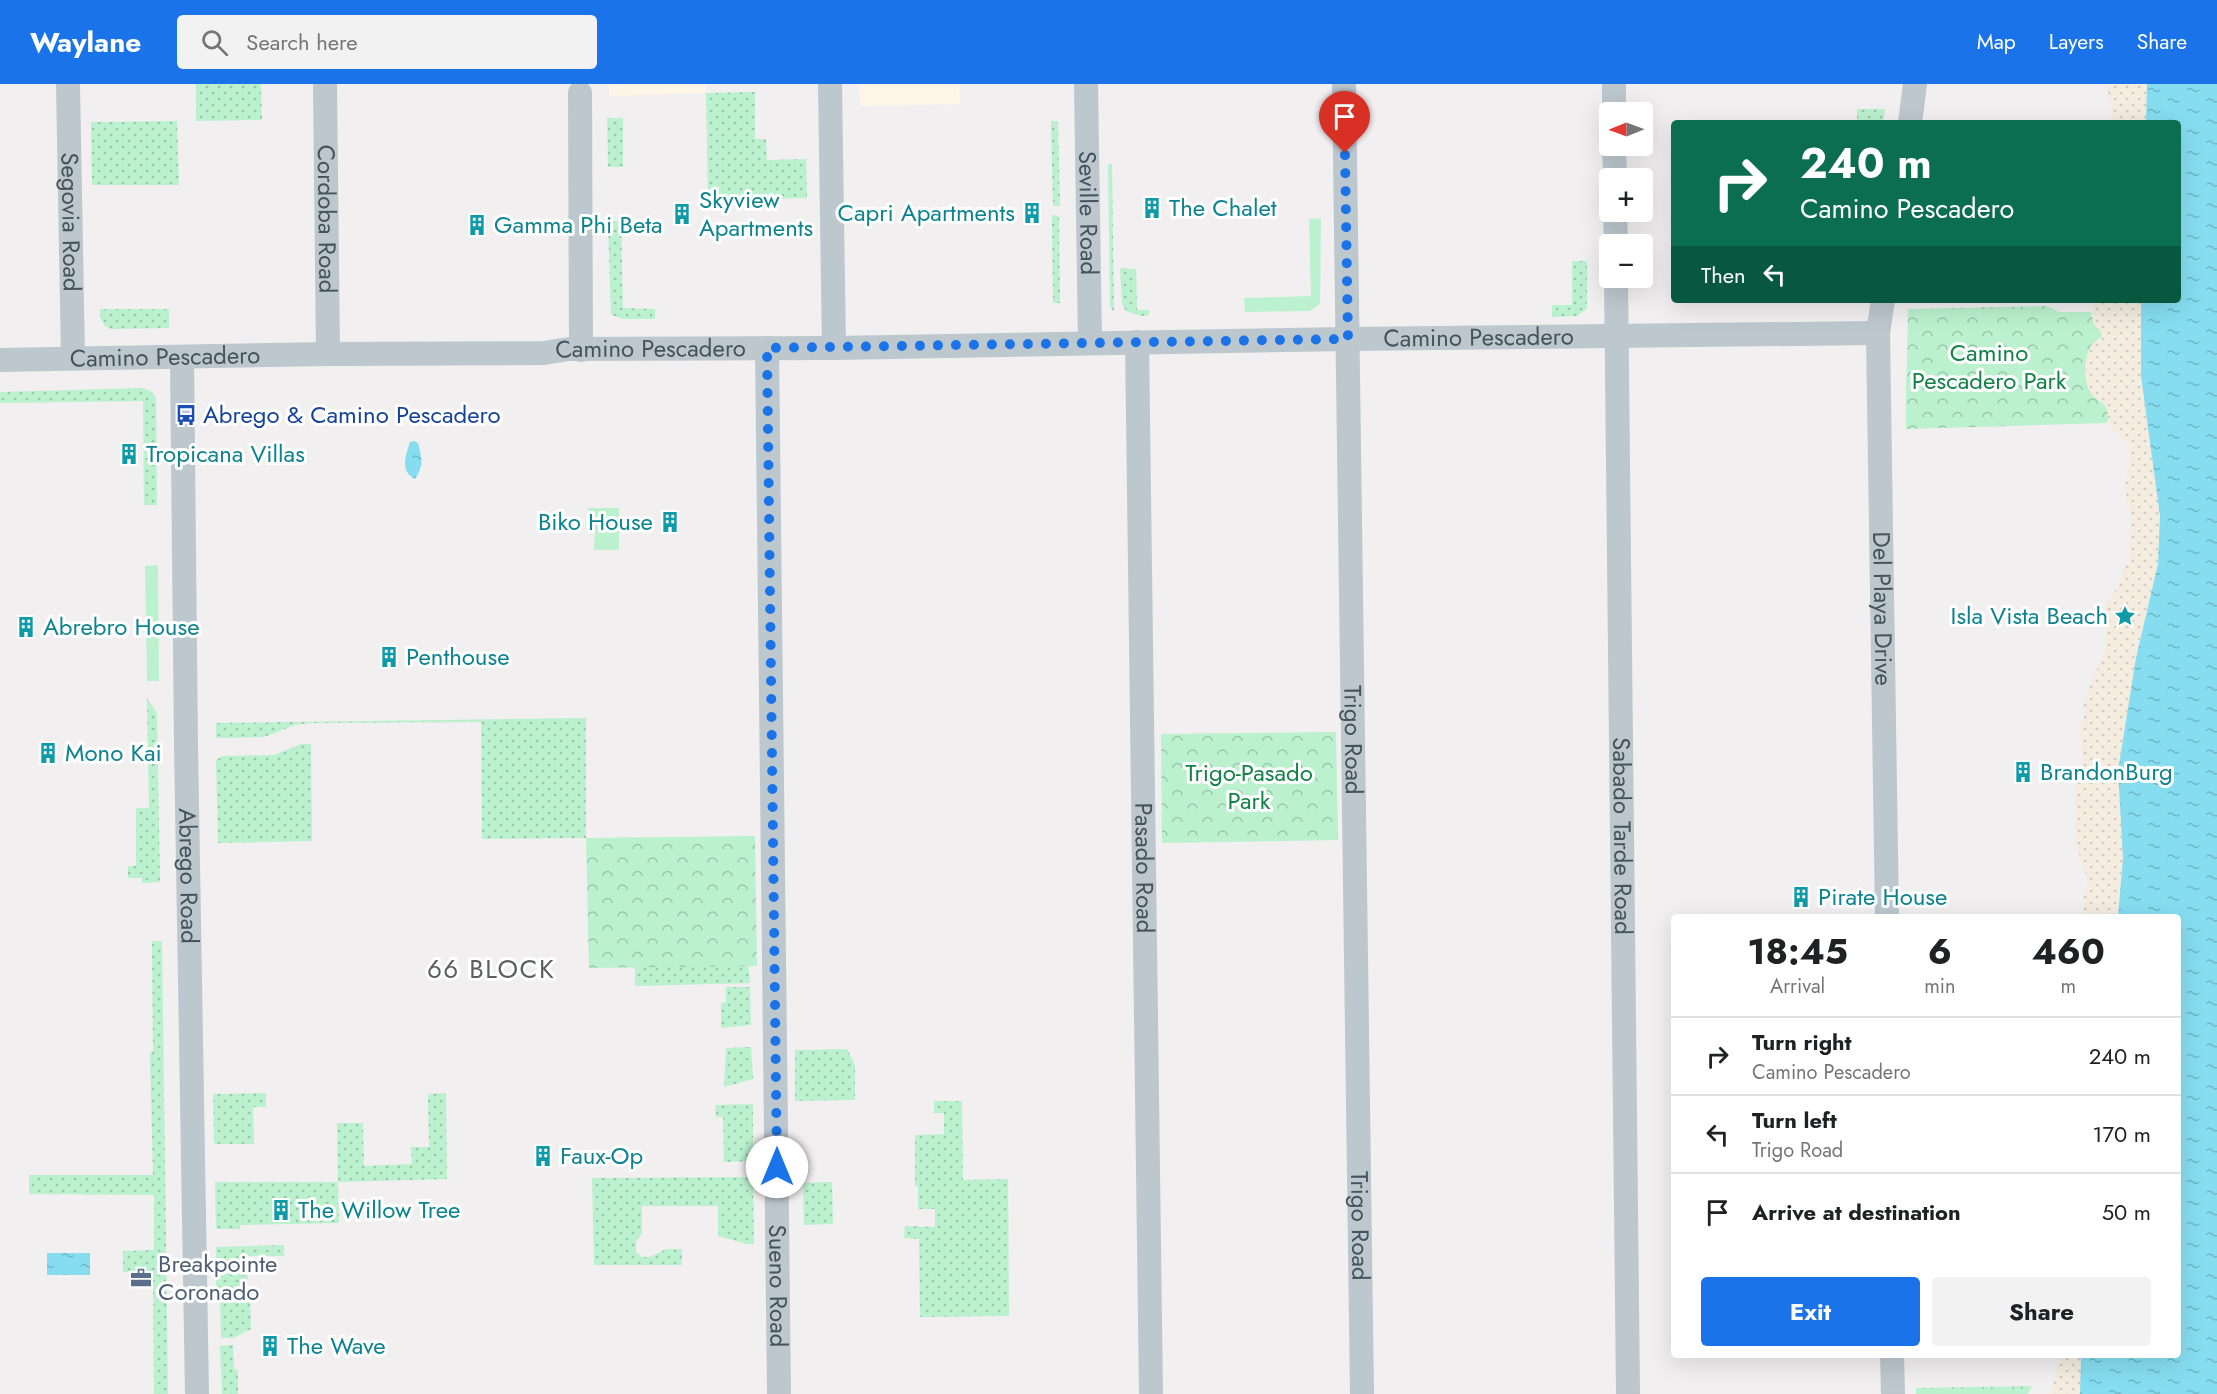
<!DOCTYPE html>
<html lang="en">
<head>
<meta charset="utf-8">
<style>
	:root { --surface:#fff; --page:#f2f2f2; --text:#202124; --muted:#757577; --line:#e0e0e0; --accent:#1a73e8 }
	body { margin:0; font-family:Jost,sans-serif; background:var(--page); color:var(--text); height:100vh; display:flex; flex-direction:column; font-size:22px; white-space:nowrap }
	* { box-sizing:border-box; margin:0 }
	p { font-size:20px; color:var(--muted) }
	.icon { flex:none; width:33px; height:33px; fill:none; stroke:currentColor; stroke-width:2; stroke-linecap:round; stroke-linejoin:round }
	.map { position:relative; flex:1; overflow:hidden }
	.panel { position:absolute; left:1671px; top:830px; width:510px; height:444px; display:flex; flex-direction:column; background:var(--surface); border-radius:6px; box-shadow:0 6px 24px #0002 }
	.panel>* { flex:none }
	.hud { position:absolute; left:1671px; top:36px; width:510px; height:183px; border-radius:6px; box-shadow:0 6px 24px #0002; background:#0b6e4f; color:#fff; overflow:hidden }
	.needle { width:39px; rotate:269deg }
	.tools { position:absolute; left:1599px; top:18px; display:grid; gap:12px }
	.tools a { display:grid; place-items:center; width:54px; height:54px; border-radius:6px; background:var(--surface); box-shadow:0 6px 24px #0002; font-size:30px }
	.pin { position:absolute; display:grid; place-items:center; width:51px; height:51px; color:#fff; margin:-62px -26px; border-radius:50% 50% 50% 0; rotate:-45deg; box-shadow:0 0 6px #0007 }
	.pin .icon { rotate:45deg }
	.me { position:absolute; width:66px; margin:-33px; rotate:0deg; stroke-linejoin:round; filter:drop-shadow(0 0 4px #0008) }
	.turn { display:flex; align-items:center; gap:21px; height:126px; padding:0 30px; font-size:27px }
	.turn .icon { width:78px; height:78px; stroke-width:2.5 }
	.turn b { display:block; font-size:42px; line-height:51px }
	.then { display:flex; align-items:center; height:57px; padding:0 30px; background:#0003; gap:12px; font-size:22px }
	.eta { display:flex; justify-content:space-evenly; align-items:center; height:102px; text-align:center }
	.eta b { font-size:36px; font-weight:700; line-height:42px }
	.button { display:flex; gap:12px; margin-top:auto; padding:12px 30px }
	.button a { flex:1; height:69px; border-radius:6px; background:var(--accent); color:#fff; font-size:24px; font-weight:700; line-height:69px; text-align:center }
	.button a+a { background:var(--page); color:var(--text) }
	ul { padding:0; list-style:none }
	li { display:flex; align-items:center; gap:18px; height:78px; padding:0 30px; border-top:2px solid var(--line) }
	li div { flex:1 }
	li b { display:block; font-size:22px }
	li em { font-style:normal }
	header { display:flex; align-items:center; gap:36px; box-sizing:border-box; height:84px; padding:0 30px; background:var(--accent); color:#fff }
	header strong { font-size:28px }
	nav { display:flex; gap:33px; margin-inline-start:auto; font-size:21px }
	.search { width:420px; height:54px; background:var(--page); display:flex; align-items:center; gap:15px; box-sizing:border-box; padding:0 21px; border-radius:6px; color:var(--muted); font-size:22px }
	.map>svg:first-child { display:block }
	.commercial { fill:#fdf6e7 }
	.grass { fill:url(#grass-dots) }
	.sand { fill:url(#sand-dots) }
	.park { fill:url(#park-crowns) }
	.garden { fill:#bbf1ce }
	.water { fill:url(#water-ripples) }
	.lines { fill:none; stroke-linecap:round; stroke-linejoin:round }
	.minor { stroke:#bcc7ce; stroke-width:24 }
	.route { stroke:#1a73e8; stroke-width:10; stroke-dasharray:0 18 }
	.labels { text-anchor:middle; stroke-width:6; stroke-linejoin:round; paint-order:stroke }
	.culture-label { font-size:24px; fill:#0d838f; stroke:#fff; text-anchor:start }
	.street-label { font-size:24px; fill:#46535d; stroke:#fff }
	.park-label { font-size:24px; fill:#138247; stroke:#fff }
	.transit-label { font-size:24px; fill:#164399; stroke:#fff; text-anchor:start }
	.service-label { font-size:24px; fill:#4e5e75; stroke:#fff; text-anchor:start }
	.neighbourhood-label { font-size:26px; letter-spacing:1.5px; fill:#5b5f64; stroke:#fff }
</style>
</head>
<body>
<header>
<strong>Waylane</strong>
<div class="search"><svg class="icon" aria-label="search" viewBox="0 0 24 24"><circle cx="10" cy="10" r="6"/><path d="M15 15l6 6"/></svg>Search here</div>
<nav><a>Map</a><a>Layers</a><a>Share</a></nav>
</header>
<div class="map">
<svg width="2217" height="1310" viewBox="0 0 2217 1310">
	<defs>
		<pattern id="grass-dots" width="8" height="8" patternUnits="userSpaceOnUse" patternTransform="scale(1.5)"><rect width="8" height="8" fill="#bbf1ce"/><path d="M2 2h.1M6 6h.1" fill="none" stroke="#9ac6aa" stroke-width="1.8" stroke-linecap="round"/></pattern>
		<pattern id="sand-dots" width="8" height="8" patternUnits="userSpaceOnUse" patternTransform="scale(1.5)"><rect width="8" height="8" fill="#f3ecdf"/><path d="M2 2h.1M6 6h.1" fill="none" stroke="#d2ccc2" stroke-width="1.8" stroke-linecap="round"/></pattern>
		<pattern id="park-crowns" width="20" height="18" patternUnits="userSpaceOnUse" patternTransform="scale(1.5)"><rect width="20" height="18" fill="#bbf1ce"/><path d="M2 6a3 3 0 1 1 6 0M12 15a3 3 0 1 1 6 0" fill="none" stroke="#9ac6aa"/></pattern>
		<pattern id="water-ripples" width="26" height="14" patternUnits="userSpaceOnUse" patternTransform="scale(1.5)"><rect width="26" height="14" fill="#86ddf0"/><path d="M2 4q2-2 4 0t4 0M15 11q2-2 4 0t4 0" fill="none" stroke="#6fb6c6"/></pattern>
	</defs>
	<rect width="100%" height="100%" fill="#f1efef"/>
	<path class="commercial" d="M 609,0 L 706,0 L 706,9 L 609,12 Z
		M 859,0 L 959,0 L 960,20 L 860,22 Z"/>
	<path class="grass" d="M 196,0 L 261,0 L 262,36 L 196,37 Z
		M 755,8 L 755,55 L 766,55 L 767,76 L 806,75 L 807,114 L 708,116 L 706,9 Z
		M 1857,25 L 1885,25 L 1883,39 L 1857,39 Z
		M 607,34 L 623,34 L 623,83 L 608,83 Z
		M 177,37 L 179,101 L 92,101 L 91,38 Z
		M 1051,37 L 1058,37 L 1060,122 L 1053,122 Z
		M 1108,80 L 1112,80 L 1114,228 L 1110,222 Z
		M 1052,131 L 1059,132 L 1060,219 L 1053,219 Z
		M 608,137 L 621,137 L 623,224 L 655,225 L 655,235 L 623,235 L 611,231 Z
		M 1572,177 L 1587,177 L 1587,224 L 1578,232 L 1552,233 L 1552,221 L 1572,221 Z
		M 1120,184 L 1136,185 L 1137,226 L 1149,226 L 1149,231 L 1141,232 L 1126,227 L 1122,220 Z
		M 100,225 L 169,225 L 169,244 L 111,245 L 105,242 L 100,233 Z
		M 143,304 L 150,307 L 156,313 L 157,421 L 144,421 L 143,317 L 0,319 L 0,308 Z
		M 147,614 L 157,629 L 160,798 L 142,799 L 142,794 L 128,794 L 128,782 L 136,782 L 136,724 L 149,724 Z
		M 586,634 L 586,754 L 482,755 L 481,638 L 311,639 L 295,641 L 264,653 L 216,654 L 216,639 Z
		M 301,660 L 311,660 L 312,757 L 218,759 L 216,676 L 222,672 L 274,671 Z
		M 588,823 L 598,830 L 748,878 L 750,899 L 635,902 L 635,883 L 637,883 L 588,849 Z
		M 152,857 L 162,857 L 168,1310 L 154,1310 L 153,1188 L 123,1188 L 123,1167 L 154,1166 L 154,1111 L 29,1110 L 29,1091 L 153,1091 L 150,969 L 153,968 Z
		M 726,903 L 750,903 L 751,941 L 721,944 L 721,919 L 726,918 Z
		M 751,963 L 753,995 L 724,1003 L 726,964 Z
		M 847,965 L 855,981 L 855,1016 L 795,1017 L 795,966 Z
		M 266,1009 L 266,1023 L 253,1023 L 254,1060 L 214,1060 L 213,1010 Z
		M 446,1009 L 447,1095 L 338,1098 L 339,1139 L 240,1141 L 240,1145 L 216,1145 L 215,1098 L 338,1098 L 337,1039 L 363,1039 L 364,1082 L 412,1080 L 411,1063 L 429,1063 L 428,1010 Z
		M 934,1017 L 962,1017 L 963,1096 L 1008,1095 L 1009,1232 L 920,1233 L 919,1155 L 904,1154 L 905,1142 L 935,1143 L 935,1125 L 918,1125 L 918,1103 L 915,1102 L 915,1051 L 944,1050 L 944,1029 L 934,1029 Z
		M 753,1020 L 753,1077 L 724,1078 L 723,1033 L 716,1033 L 715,1021 Z
		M 753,1093 L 754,1160 L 747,1160 L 718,1152 L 718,1122 L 642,1122 L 642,1149 L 636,1158 L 636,1168 L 642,1173 L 650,1173 L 666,1165 L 682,1165 L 682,1181 L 594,1181 L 592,1094 Z
		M 832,1098 L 833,1140 L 804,1141 L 803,1099 Z
		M 284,1161 L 284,1172 L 248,1172 L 248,1206 L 216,1206 L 216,1163 Z
		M 220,1212 L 242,1212 L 250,1214 L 251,1245 L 233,1254 L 221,1254 Z
		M 233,1261 L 234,1285 L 238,1286 L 238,1310 L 222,1310 L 220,1262 Z"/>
	<path class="sand" d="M 2106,0 L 2147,0 L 2146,39 L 2111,39 L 2112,23 Z
		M 2092,216 L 2141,216 L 2141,292 L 2160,432 L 2158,480 L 2136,574 L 2118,687 L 2123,774 L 2117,832 L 2083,832 L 2083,809 L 2087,804 L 2088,797 L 2076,761 L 2075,702 L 2084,676 L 2080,645 L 2086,628 L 2083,621 L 2088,613 L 2087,608 L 2106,565 L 2105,521 L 2114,510 L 2125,482 L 2130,479 L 2131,427 L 2127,418 L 2125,401 L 2130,379 L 2129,360 L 2121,354 L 2107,339 C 2112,316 2095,320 2088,304 C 2084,293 2084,271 2091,262 C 2094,258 2098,255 2102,252 L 2094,241 Z
		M 2063,1271 L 2081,1271 L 2080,1310 L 2050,1310 L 2060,1273 Z"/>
	<path class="park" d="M 2047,222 L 2059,228 L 2091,228 L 2094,241 L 2099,245 L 2102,252 C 2098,255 2094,259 2091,262 C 2084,271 2084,293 2088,304 C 2095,320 2112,316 2107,339 L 1906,345 C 1905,305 1908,265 1908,225 Z
		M 1336,648 L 1338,756 L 1162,759 L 1161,650 Z
		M 755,752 L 757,882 L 589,884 L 586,754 Z
		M 2032,1302 L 2028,1310 L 1916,1310 L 1916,1304 Z"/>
	<path class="garden" d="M 1321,134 L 1320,220 L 1310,227 L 1245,228 L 1244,214 L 1311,212 L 1309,135 Z
		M 588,424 L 619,424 L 619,466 L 594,466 L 595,446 L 588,437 Z
		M 158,481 L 159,597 L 147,597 L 145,482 Z"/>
	<path class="water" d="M 2147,0 L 2217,0 L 2217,1310 L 2080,1310 L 2081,1271 L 2178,1270 L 2178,832 L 2118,832 L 2123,774 L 2118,687 L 2136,574 L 2158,480 L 2160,432 L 2141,292 L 2141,216 L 2178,216 L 2178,39 L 2146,39 Z
		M 414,357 L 418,359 C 422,374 424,382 415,395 C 399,387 406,371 410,358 Z
		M 47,1169 L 90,1169 L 90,1191 L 47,1191 Z"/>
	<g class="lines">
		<g class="minor">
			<path id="s1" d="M 68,0 L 73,274"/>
			<path id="s2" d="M 325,0 L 328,270"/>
			<path d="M 830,0 L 834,264"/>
			<path id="s3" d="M 1086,0 L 1090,259"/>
			<path id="s4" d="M 1344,0 L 1362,1310"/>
			<path d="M 1614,0 L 1614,28"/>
			<path d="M 580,9 L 581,266"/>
			<path d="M 1910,39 L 1915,0"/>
			<path d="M 1614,62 L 1615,94"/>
			<path d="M 1615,128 L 1616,160"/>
			<path id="s5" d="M 1616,194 L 1628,1310"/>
			<path id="s6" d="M 1883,216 L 1878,249 L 1887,832"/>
			<path id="s7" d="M 1137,258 L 1151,1310"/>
			<path id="s8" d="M 767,264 L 779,1310"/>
			<path id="s9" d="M 182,273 L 186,661 L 197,1310"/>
			<path id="s10" d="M 0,276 L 328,270 L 544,269 L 569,265 L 834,264 L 1348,255 L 1878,249"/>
			<path d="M 1892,1270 L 1893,1310"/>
		</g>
	</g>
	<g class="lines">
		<path class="route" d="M 777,1083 L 767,264 L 1348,255 L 1345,69"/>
	</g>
	<defs>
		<symbol id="building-bare" viewBox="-9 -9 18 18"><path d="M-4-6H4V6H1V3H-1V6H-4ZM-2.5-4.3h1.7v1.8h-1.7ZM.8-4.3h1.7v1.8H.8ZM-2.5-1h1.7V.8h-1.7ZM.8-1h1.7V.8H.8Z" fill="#0f9aa8" stroke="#fff" stroke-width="2.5" paint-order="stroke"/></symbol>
		<symbol id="bus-bare" viewBox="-9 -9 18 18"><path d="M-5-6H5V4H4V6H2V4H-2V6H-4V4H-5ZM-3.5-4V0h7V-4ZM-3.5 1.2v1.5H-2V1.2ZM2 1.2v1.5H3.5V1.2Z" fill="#1a4fb4" stroke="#fff" stroke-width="2.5" paint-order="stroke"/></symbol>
		<symbol id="sight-bare" viewBox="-9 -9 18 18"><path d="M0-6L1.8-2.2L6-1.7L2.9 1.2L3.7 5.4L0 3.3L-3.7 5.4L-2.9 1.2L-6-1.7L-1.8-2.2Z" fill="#0f9aa8" stroke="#fff" stroke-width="2.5" paint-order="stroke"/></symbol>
		<symbol id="office-bare" viewBox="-9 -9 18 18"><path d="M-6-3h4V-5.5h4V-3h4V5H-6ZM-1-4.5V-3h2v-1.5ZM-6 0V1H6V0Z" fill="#5c6f8a" stroke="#fff" stroke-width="2.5" paint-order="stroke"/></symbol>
	</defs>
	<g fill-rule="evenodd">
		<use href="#building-bare" x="1137" y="109" width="30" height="30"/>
		<use href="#building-bare" x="1017" y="114" width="30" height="30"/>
		<use href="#building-bare" x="667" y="115" width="30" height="30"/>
		<use href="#building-bare" x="462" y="126" width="30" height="30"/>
		<use href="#bus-bare" x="171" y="316" width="30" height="30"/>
		<use href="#building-bare" x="114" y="355" width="30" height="30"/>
		<use href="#building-bare" x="655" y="423" width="30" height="30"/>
		<use href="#sight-bare" x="2110" y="517" width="30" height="30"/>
		<use href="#building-bare" x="11" y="528" width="30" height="30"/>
		<use href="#building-bare" x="374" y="558" width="30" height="30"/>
		<use href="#building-bare" x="33" y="654" width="30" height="30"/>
		<use href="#building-bare" x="2008" y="673" width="30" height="30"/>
		<use href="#building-bare" x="1786" y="798" width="30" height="30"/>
		<use href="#building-bare" x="528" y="1057" width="30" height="30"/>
		<use href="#building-bare" x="266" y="1111" width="30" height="30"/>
		<use href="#office-bare" x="126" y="1179" width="30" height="30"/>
		<use href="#building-bare" x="255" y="1247" width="30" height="30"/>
	</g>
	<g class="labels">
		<g class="culture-label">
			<text x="699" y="124">Skyview<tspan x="699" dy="28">Apartments</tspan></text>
			<text x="1169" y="132">The Chalet</text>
			<text x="1015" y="137" text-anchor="end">Capri Apartments</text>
			<text x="494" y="149">Gamma Phi Beta</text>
			<text x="146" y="378">Tropicana Villas</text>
			<text x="653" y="446" text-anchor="end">Biko House</text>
			<text x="2108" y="540" text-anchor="end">Isla Vista Beach</text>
			<text x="43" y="551">Abrebro House</text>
			<text x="406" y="581">Penthouse</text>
			<text x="65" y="677">Mono Kai</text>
			<text x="2040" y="696">BrandonBurg</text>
			<text x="1818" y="821">Pirate House</text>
			<text x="560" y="1080">Faux-Op</text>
			<text x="298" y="1134">The Willow Tree</text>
			<text x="287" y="1270">The Wave</text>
		</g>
		<g class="street-label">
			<text dy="8" stroke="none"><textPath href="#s3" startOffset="129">Seville Road</textPath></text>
			<text dy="8" stroke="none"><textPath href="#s2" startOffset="135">Cordoba Road</textPath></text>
			<text dy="8" stroke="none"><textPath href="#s1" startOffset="138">Segovia Road</textPath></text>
			<text dy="8" stroke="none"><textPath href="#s10" startOffset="1479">Camino Pescadero</textPath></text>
			<text dy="8" stroke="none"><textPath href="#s10" startOffset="651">Camino Pescadero</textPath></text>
			<text dy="8" stroke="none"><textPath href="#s10" startOffset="165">Camino Pescadero</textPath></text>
			<text dy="8" stroke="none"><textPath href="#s6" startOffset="309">Del Playa Drive</textPath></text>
			<text dy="8" stroke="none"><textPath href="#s4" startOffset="656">Trigo Road</textPath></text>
			<text dy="8" stroke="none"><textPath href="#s5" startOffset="558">Sabado Tarde Road</textPath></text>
			<text dy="8" stroke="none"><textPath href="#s7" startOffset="526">Pasado Road</textPath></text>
			<text dy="8" stroke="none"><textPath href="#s9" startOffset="519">Abrego Road</textPath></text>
			<text dy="8" stroke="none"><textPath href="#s4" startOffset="1142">Trigo Road</textPath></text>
			<text dy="8" stroke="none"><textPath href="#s8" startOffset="938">Sueno Road</textPath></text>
		</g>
		<g class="park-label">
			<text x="1989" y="277">Camino<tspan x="1989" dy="28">Pescadero Park</tspan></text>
			<text x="1249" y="697">Trigo-Pasado<tspan x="1249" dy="28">Park</tspan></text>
		</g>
		<g class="transit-label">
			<text x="203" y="339">Abrego &amp; Camino Pescadero</text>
		</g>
		<g class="service-label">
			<text x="158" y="1188">Breakpointe<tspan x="158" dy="28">Coronado</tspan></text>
		</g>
		<g class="neighbourhood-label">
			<text x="491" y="894">66 BLOCK</text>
		</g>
	</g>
</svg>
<div class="tools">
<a><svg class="needle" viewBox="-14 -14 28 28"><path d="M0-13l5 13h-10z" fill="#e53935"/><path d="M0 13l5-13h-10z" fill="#757577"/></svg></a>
<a>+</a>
<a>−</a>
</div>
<div class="pin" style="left:1345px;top:69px;background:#d93025"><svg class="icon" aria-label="arrive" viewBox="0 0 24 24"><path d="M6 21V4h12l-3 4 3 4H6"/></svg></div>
<svg class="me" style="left:777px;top:1083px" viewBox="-20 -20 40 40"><circle r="19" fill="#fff"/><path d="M0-13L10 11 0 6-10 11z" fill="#1a73e8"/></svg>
<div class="hud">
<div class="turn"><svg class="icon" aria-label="right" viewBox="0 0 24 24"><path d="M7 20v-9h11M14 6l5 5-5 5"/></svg><div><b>240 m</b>Camino Pescadero</div></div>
<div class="then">Then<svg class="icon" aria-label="left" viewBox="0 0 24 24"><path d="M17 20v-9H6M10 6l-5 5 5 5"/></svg></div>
</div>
<section class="panel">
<div class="eta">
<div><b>18:45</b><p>Arrival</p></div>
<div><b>6</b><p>min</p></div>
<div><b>460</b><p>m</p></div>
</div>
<ul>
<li><svg class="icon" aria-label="right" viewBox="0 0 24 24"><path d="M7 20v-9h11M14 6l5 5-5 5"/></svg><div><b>Turn right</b><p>Camino Pescadero</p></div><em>240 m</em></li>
<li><svg class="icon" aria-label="left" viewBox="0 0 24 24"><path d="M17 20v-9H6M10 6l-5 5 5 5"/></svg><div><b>Turn left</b><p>Trigo Road</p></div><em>170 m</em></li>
<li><svg class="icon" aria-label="arrive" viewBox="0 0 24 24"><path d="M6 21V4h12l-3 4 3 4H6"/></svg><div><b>Arrive at destination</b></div><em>50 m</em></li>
</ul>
<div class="button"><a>Exit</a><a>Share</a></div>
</section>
</div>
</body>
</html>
